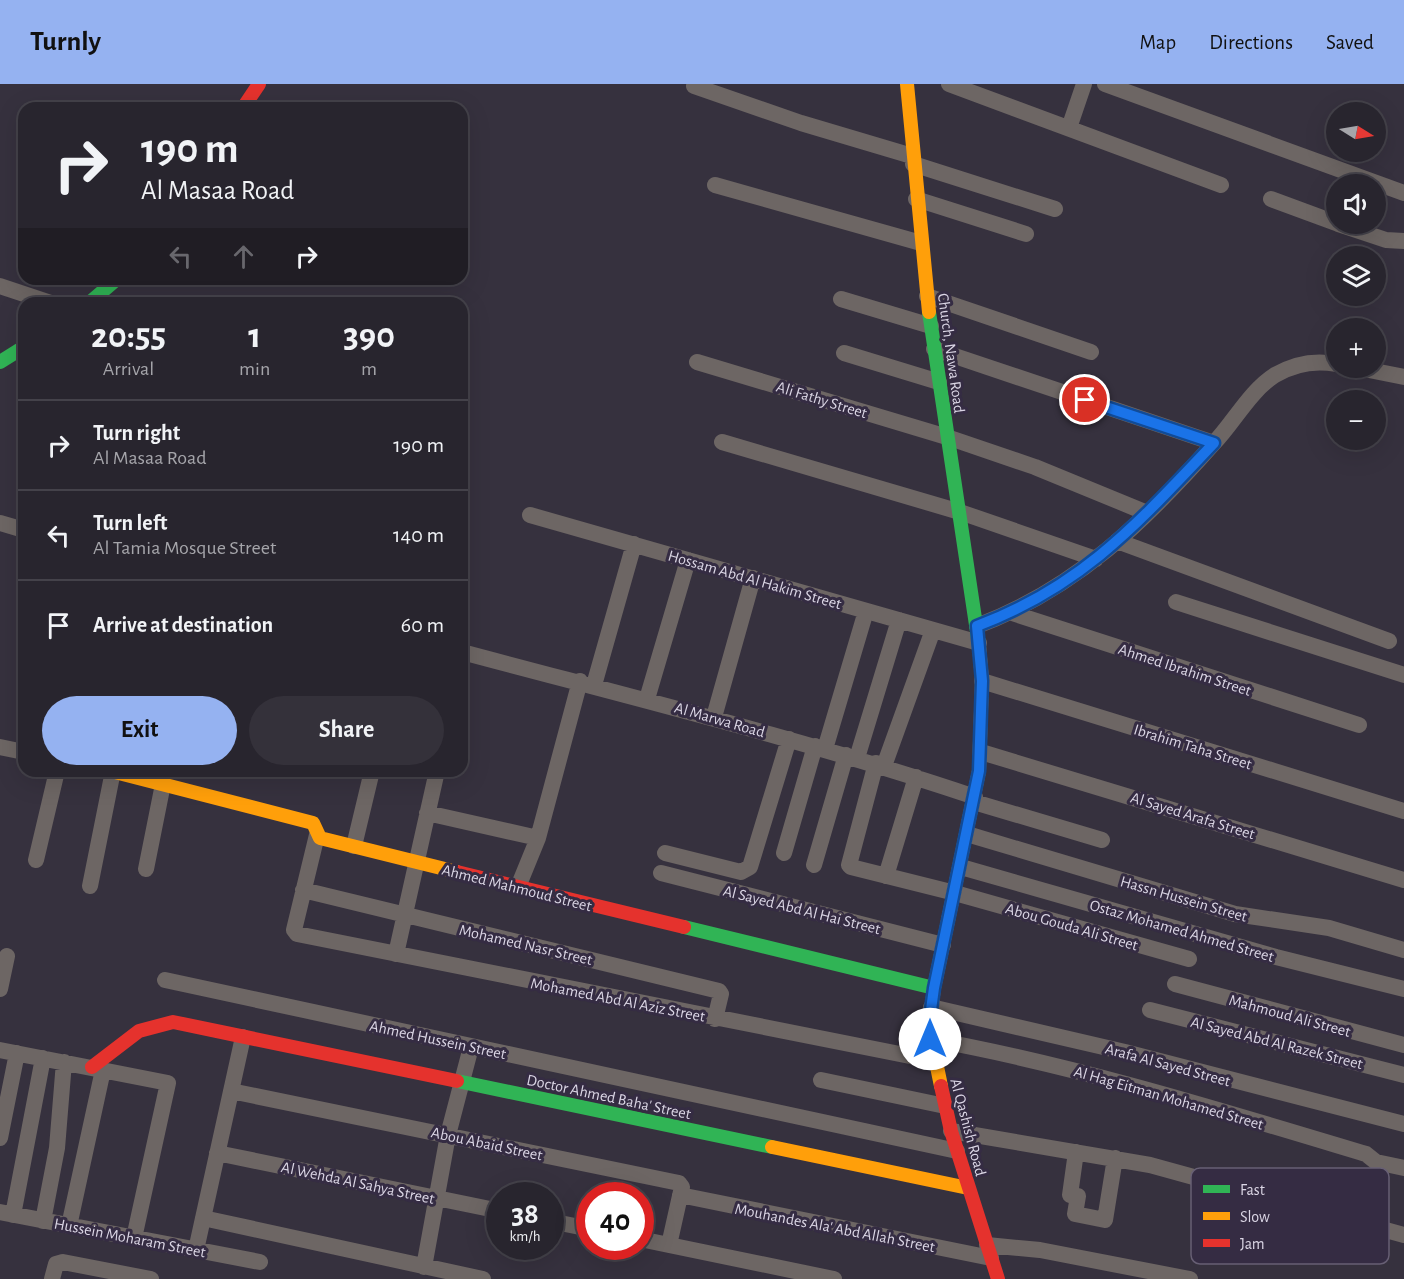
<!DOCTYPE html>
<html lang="en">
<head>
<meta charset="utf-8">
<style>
	:root { --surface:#28252e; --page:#34313a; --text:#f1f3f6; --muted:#a5a5aa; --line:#44424a; --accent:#95b2f1 }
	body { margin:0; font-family:"Alegreya Sans",sans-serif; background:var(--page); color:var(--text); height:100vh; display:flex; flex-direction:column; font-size:22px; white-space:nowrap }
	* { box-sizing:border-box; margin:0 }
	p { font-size:20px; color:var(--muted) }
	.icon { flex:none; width:33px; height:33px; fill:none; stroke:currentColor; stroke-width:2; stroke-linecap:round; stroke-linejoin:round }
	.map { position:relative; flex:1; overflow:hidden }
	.side { position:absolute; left:18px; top:213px; width:450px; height:480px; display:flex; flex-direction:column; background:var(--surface); border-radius:18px; box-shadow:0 6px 24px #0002,0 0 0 2px var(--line) }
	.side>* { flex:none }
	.hud { position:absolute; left:18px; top:18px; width:450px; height:183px; border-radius:18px; box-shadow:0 6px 24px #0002,0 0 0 2px var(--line); background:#28252e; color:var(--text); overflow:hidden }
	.needle { width:39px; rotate:101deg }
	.fabs { position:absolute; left:1326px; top:18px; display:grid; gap:12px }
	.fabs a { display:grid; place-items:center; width:60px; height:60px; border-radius:50%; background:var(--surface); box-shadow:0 6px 24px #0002,0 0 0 2px var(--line); font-size:30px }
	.speed { position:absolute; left:486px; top:1098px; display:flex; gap:12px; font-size:30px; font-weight:700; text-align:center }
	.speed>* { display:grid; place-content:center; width:78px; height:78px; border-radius:50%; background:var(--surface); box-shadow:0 6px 24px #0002,0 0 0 2px var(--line); line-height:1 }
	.speed small { font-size:15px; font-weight:400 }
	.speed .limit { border:9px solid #d22; background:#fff; color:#111 }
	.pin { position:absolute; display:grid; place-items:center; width:51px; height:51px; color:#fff; margin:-26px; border:3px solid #fff; border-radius:50%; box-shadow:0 2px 6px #0007 }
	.me { position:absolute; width:66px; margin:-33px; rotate:0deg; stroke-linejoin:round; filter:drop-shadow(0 0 4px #0008) }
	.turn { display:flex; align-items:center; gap:21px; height:126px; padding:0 24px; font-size:27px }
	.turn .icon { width:78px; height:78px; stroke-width:2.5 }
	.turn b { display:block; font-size:42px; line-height:51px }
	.lanes { display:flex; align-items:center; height:57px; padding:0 24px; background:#0003; justify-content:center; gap:30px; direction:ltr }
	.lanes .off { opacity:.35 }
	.eta { display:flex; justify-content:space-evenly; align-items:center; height:102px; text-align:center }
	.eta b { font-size:36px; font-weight:600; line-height:42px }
	.cta { display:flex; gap:12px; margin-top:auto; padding:12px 24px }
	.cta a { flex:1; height:69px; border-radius:36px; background:var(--accent); color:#111; font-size:24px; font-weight:600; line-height:69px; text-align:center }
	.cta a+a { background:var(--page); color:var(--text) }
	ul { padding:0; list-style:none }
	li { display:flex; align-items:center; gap:18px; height:90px; padding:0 24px; border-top:2px solid var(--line) }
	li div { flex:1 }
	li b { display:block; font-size:22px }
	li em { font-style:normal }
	header { display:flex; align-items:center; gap:36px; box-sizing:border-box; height:84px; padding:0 30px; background:var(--accent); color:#111 }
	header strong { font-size:28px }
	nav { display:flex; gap:33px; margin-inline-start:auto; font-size:21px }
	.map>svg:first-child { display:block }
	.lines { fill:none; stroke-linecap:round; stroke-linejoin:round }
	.street { stroke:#6d6664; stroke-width:16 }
	.fast { stroke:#30b455; stroke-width:14 }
	.slow { stroke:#ff9f0a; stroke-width:14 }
	.jam { stroke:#e5322d; stroke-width:14 }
	.route-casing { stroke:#114b97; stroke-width:15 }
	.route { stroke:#1a73e8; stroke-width:10 }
	.labels { text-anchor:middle; stroke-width:6; stroke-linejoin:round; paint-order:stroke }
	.street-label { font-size:16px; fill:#dbd6e5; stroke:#352c43 }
	.key { fill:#352c43; stroke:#675f74; stroke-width:1.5 }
	.key-label { font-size:16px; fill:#dbd6e5 }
</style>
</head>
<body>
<header>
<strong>Turnly</strong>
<nav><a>Map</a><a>Directions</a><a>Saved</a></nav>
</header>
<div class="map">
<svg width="1404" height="1195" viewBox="0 0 1404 1195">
	<rect width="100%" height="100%" fill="#36313e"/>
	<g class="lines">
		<path class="street" d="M 949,0 L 1221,101
			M 1105,0 L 1404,109
			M 694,2 L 801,39 L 912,72
			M 1069,44 L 1084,0
			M 913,80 L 1055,125
			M 715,101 L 921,159
			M 916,115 L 1026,150
			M 1271,115 L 1336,139
			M 1338,140 L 1386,156 L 1404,157
			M 0,202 L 51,219
			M 927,212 L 1091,268
			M 841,215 L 931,242
			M 934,265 L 1214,359
			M 844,269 L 939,298
			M 697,278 L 947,353 L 1035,383 L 1147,429
			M 1359,284 L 1404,293
			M 722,358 L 960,428 L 1096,475
			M 530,431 L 979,559
			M 0,439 L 24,446
			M 1117,457 L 1389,557
			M 1176,518 L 1404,591
			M 1012,529 L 1359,641
			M 977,542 C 1077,504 1144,438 1214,359 C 1234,338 1250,307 1275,291 C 1294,280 1315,276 1336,280
			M 462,568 C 634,614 806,656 975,713
			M 982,597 L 1404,727
			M 594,601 L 634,460
			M 647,615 L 688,476
			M 714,633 L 753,494
			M 0,663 L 24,668
			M 825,665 L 866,527
			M 981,668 L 1404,796
			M 857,674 L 899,536
			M 876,679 L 849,781 L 851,783 L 955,809 L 1189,875
			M 884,682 L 933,546
			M 974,718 L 1102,756
			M 427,729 L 538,754
			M 967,750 L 1235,830 L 1329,844 L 1404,866
			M 317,751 L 294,846 L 297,850 L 935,977
			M 354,762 L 372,687
			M 665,769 L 741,788 L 750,783 L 789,655
			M 784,769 L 815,662
			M 36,776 L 57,687
			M 814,781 L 846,671
			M 961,783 L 1276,873 L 1404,905
			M 146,785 L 163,700
			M 661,789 L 943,861
			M 886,792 L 916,693
			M 90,802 L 113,687
			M 518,803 L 538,754 L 580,597
			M 303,806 L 719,907 L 721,910 L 715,935
			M 396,870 L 437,687
			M 165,896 L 957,1067
			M 1175,900 L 1404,961
			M 0,905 L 7,872
			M 931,923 L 1125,968 L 1404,1040
			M 1150,926 L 1404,991
			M 930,955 C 1078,982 1223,1027 1366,1070 L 1376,1078 L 1404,1084
			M 0,966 L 168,999 L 134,1154
			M 821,996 L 945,1022
			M 231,1007 L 679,1099 L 682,1103 L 669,1161
			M 951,1047 L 1150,1081 L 1404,1151
			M 0,1054 L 17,969
			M 1076,1068 L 1070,1111 L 1078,1112 L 1075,1130 L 1105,1136 L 1115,1074
			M 217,1069 L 500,1127
			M 1212,1096 L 1200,1161 L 1246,1172
			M 680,1111 L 991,1174
			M 0,1128 L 260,1178
			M 13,1131 L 43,974
			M 203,1134 L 483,1195
			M 43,1137 L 57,1064 L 64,978
			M 550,1137 L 590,1145
			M 69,1142 L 103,986
			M 640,1155 L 834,1195
			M 987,1161 L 1040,1166 L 1190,1195
			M 196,1166 L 243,953
			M 424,1183 L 448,1051 L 471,963
			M 52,1195 L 56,1180 L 63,1178 L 151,1195"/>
		<path class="fast" d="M 89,219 L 117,195
			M 929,228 L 979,561
			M 0,278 L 24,263
			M 684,843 L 934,904
			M 457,997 L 772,1063"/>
		<path class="slow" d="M 907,0 L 929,228
			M 111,687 L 313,739 L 320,754 L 457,788
			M 941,1002 L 929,944 L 934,904 L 979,687 L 982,597 L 979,561
			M 772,1063 L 968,1104"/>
		<path class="jam" d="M 243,24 L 259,0
			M 457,788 L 684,843
			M 92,983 L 139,947 L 173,938 L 457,997
			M 941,1002 L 951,1047 L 998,1195"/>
	</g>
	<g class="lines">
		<defs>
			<path id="route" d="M 930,955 L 930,933 L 934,904 L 979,687 L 982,597 L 977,542 C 1083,502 1138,439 1214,359 L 1085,316"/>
		</defs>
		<use href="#route" class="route-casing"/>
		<use href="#route" class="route"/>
	</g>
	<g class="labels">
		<g class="street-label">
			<text transform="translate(952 269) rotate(82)" y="6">Church, Nawa Road</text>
			<text transform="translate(822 315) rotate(17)" y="6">Ali Fathy Street</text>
			<text transform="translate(755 495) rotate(16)" y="6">Hossam Abd Al Hakim Street</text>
			<text transform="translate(1185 585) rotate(18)" y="6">Ahmed Ibrahim Street</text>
			<text transform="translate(720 635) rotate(16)" y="6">Al Marwa Road</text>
			<text transform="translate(1193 662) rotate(17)" y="6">Ibrahim Taha Street</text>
			<text transform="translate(1193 731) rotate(17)" y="6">Al Sayed Arafa Street</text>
			<text transform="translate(517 803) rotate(14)" y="6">Ahmed Mahmoud Street</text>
			<text transform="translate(1184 814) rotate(16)" y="6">Hassn Hussein Street</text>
			<text transform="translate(802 825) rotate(14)" y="6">Al Sayed Abd Al Hai Street</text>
			<text transform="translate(1072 842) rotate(16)" y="6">Abou Gouda Ali Street</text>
			<text transform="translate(1182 846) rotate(16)" y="6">Ostaz Mohamed Ahmed Street</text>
			<text transform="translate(526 860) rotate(13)" y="6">Mohamed Nasr Street</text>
			<text transform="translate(618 915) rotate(11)" y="6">Mohamed Abd Al Aziz Street</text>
			<text transform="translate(1290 931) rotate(15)" y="6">Mahmoud Ali Street</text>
			<text transform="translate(438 955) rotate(12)" y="6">Ahmed Hussein Street</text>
			<text transform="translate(1277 958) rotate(14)" y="6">Al Sayed Abd Al Razek Street</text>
			<text transform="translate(1168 980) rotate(15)" y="6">Arafa Al Sayed Street</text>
			<text transform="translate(609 1012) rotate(12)" y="6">Doctor Ahmed Baha' Street</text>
			<text transform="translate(1169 1013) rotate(16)" y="6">Al Hag Eitman Mohamed Street</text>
			<text transform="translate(969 1043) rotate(75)" y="6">Al Qashish Road</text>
			<text transform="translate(487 1059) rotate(12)" y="6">Abou Abaid Street</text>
			<text transform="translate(358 1098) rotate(12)" y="6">Al Wehda Al Sahya Street</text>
			<text transform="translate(835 1143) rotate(11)" y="6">Mouhandes Ala' Abd Allah Street</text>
			<text transform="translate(130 1153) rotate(11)" y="6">Hussein Moharam Street</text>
		</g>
	</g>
	<rect x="1191" y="1084" width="198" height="96" rx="9" class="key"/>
	<rect x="1203" y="1101" width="27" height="8" fill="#30b455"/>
	<rect x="1203" y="1128" width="27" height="8" fill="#ff9f0a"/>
	<rect x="1203" y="1155" width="27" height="8" fill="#e5322d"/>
	<g class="key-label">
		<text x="1240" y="1111">Fast</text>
		<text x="1240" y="1138">Slow</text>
		<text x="1240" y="1165">Jam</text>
	</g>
</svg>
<div class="fabs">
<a><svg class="needle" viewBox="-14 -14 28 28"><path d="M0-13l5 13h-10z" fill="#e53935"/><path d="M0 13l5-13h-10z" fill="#a5a5aa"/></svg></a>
<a><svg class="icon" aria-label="sound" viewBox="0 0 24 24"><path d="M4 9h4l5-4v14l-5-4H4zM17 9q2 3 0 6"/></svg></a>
<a><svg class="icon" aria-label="layers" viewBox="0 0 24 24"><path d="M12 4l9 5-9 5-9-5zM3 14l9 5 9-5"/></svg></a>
<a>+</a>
<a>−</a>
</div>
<div class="speed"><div>38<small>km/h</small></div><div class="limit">40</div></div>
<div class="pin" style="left:1085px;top:316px;background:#d93025"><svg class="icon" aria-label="arrive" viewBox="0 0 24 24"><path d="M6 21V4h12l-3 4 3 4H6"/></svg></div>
<svg class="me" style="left:930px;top:955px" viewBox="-20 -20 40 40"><circle r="19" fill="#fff"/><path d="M0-13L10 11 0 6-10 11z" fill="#1a73e8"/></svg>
<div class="hud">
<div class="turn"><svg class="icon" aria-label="right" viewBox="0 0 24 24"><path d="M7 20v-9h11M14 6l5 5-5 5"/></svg><div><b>190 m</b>Al Masaa Road</div></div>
<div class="lanes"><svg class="icon off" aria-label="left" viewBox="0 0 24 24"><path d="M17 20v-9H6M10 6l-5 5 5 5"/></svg><svg class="icon off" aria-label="ahead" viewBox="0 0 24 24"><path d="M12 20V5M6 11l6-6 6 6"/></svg><svg class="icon" aria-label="right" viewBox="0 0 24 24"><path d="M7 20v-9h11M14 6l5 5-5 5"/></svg></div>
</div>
<section class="side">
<div class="eta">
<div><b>20:55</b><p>Arrival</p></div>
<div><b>1</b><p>min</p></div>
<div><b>390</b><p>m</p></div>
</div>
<ul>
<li><svg class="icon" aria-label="right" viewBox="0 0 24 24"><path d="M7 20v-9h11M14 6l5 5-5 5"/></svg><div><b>Turn right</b><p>Al Masaa Road</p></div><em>190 m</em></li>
<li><svg class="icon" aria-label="left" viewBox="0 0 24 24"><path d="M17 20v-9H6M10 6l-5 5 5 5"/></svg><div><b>Turn left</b><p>Al Tamia Mosque Street</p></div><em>140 m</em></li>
<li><svg class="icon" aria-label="arrive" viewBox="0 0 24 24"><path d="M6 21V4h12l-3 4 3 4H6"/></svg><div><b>Arrive at destination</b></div><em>60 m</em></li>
</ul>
<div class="cta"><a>Exit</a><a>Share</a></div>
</section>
</div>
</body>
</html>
